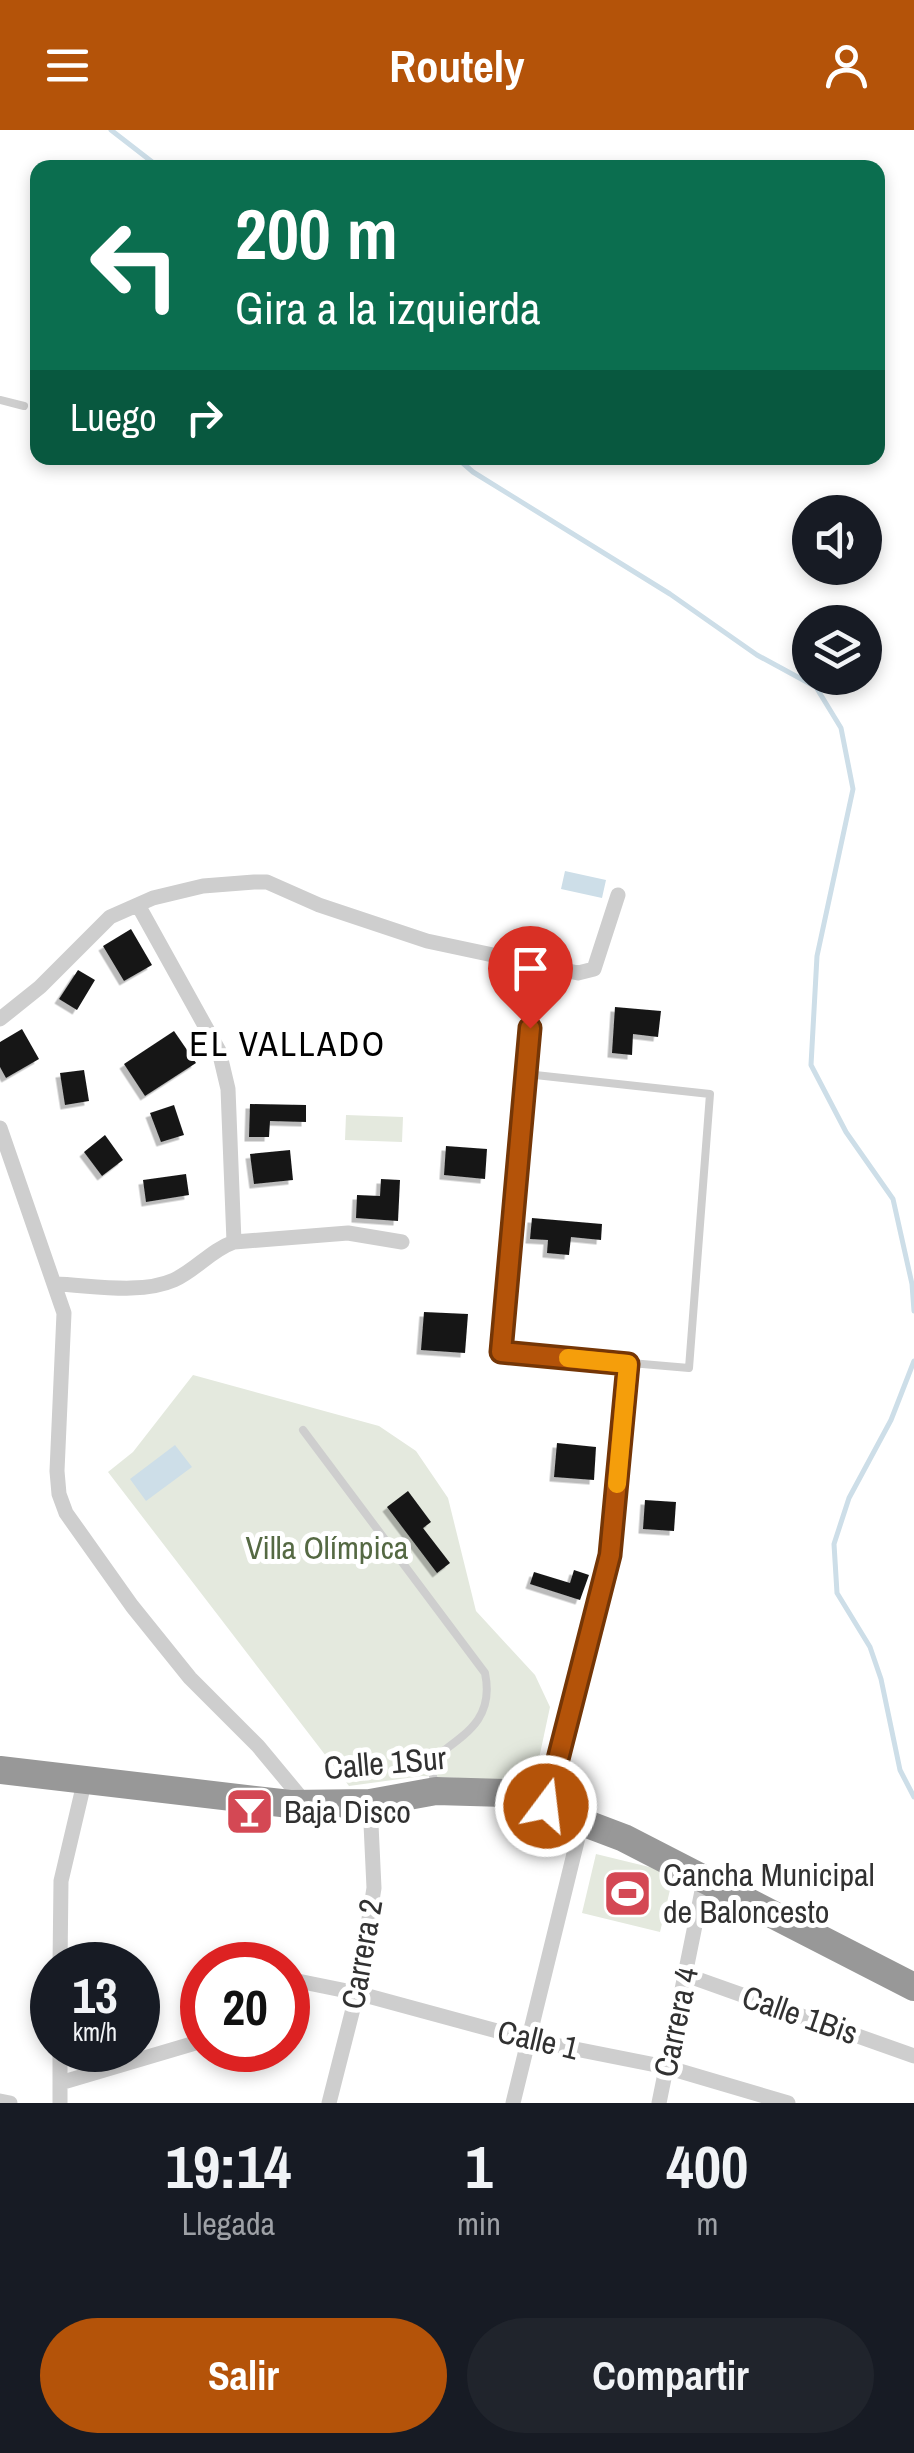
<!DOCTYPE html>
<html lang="es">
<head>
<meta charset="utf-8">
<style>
	:root { --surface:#171b24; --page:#20242c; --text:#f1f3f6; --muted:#9ea1a6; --accent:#b45309 }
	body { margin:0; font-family:"Archivo Narrow",sans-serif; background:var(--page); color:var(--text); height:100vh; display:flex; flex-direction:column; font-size:38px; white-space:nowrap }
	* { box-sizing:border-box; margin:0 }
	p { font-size:32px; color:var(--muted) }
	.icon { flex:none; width:55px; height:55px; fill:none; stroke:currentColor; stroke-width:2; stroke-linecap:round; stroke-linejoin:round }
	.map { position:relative; height:1973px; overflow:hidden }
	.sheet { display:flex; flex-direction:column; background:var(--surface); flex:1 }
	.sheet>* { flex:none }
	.banner { position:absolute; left:30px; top:30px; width:855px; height:305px; border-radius:20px; box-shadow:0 5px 15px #0003; background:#0b6e4f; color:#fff; overflow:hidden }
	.buttons { position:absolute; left:792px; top:365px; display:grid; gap:20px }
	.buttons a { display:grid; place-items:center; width:90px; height:90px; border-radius:50%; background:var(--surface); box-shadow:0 5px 15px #0003; font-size:50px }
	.speed { position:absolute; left:30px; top:1812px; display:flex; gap:20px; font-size:50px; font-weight:700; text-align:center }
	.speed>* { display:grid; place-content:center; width:130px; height:130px; border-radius:50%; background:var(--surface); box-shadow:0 5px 15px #0003; line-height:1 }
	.speed small { font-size:25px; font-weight:400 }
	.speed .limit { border:15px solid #d22; background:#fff; color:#111 }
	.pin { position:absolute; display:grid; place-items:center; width:85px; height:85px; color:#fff; margin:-102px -42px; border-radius:50% 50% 50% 0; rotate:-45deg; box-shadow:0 0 10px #0007 }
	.pin .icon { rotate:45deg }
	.me { position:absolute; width:110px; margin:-55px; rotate:15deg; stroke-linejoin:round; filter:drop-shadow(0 0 8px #0008) }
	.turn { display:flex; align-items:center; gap:35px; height:210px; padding:0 40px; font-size:45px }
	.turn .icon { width:130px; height:130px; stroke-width:2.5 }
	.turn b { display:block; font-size:70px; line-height:85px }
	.then { display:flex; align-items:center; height:95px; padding:0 40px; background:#0003; gap:20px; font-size:38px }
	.eta { display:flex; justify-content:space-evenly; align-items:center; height:170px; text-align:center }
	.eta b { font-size:60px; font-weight:700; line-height:70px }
	.cta { display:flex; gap:20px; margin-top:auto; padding:20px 40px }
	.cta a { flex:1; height:115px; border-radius:60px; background:var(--accent); color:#fff; font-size:40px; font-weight:700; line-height:115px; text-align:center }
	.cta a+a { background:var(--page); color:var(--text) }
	header { display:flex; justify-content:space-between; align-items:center; height:130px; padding:0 40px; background:var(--accent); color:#fff; font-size:45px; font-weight:700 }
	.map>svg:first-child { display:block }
	.green { fill:#e4e9de }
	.water { fill:#cddee8 }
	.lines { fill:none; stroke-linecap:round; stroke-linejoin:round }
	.stream { stroke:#cddee8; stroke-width:5 }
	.building { fill:#181818; filter:url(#shadow) }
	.lane { stroke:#cecece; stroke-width:8 }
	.street { stroke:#cecece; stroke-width:15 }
	.highway { stroke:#989898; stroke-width:28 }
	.route-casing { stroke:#753606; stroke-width:25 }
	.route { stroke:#b45309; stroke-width:18 }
	.slow { stroke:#f59e0b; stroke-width:18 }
	.labels { text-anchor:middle; stroke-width:10; stroke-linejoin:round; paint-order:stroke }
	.park-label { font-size:32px; fill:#556943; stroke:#fff }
	.street-label { font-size:32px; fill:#313131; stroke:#fff }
	.poi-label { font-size:32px; fill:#313131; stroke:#fff; text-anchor:start }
	.neighbourhood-label { font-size:35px; letter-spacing:2.5px; fill:#000; stroke:#fff }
</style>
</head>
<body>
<header><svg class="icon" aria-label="menu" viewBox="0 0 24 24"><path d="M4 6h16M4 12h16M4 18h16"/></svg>Routely<svg class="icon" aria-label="person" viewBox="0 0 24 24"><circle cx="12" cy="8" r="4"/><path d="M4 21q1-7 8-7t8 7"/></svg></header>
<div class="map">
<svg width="914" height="1973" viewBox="0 0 914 1973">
	<defs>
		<filter id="shadow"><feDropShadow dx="-4.5" dy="4.5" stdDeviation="0" flood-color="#0004"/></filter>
	</defs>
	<rect width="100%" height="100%" fill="#fff"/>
	<path class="green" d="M 346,985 L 403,987 L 402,1012 L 345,1010 Z
		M 193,1245 L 379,1296 L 416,1321 L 448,1368 L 476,1481 L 535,1545 L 550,1577 L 534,1652 L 422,1646 L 349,1656 L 108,1342 L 133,1322 Z
		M 596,1724 L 674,1743 L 660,1802 L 582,1783 Z"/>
	<path class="water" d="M 565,741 L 606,750 L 602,768 L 561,759 Z
		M 175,1315 L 192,1337 L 146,1371 L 130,1349 Z"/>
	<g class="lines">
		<path class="stream" d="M 111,0 L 160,38
			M 457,328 L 473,342 L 670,464 L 757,525 L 816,557 L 841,598 L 853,659 L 817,826 L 811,935 L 846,1002 L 893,1069 L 912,1154 L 914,1181
			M 914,1231 L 891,1290 L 849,1368 L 834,1414 L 837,1463 L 870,1517 L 881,1549 L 900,1640 L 914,1667"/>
	</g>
	<path class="building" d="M 131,799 L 152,835 L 124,851 L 103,816 Z
		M 78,840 L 95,850 L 77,880 L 59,869 Z
		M 615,877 L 661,881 L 658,907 L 633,904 L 632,925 L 612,923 Z
		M 22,899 L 39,929 L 6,948 L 0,937 L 0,912 Z
		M 174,901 L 196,933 L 145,966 L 124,934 Z
		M 84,940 L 89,971 L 65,975 L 60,943 Z
		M 250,974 L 306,975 L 306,992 L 270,991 L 269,1007 L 249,1007 Z
		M 174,975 L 184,1005 L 161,1012 L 150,983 Z
		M 105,1005 L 123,1030 L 102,1046 L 84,1022 Z
		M 446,1016 L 487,1019 L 485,1049 L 444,1045 Z
		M 290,1020 L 293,1050 L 254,1054 L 250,1024 Z
		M 186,1044 L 189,1065 L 146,1072 L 143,1050 Z
		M 381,1049 L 400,1050 L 398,1091 L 356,1088 L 357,1065 L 380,1066 Z
		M 532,1088 L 602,1094 L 601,1110 L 571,1107 L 569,1125 L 547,1123 L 548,1110 L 530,1109 Z
		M 424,1182 L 468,1184 L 465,1223 L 421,1220 Z
		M 557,1313 L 596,1317 L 594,1350 L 554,1347 Z
		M 408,1361 L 431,1392 L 423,1398 L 450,1433 L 437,1443 L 387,1377 Z
		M 645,1370 L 676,1372 L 674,1401 L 643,1399 Z
		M 574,1440 L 589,1445 L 580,1470 L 530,1454 L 534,1442 L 570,1453 Z"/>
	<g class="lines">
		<path class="lane" d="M 0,270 L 24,276
			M 526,944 L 710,964 L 689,1238 L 501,1222 L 526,944 L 530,898
			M 303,1300 L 485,1543 C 495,1591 463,1605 430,1631 L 435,1656
			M 547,1670 L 610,1425 L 628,1234"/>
		<path class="street" d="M 138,775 L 219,921 L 228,959 L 234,1112
			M 0,889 L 40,857 L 110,787 L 153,768 L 203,756 L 254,752 L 267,752 L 319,775 L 427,811 L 578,843 L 594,839 L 618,765
			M 0,998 L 64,1183 L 57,1341 L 59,1364 L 66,1383 L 132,1476 L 190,1548 L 258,1616 L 307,1675
			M 55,1154 C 91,1155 140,1165 174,1150 C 196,1140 211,1120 234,1112 L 348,1103 L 402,1112
			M 60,1835 L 61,1751 L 85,1649
			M 686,1845 L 914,1926
			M 288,1849 L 357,1863 L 530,1910 L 666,1937 L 788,1973
			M 60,1920 L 60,1973
			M 60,1953 L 202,1911
			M 0,1971 L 10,1973
			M 329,1973 L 357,1863 L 374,1758 L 370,1673
			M 513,1973 L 582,1691
			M 659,1973 L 704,1751"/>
		<path class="highway" d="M 0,1640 L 290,1674 L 370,1673 L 436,1661 L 505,1663 L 624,1708 L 914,1857"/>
	</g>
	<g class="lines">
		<defs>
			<path id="route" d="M 530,898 L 501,1222 L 628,1234 L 610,1425 L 546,1676"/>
		</defs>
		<use href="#route" class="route-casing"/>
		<use href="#route" class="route"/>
		<path class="slow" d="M 568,1228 L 628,1234 L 617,1354"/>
	</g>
	<defs>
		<symbol id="bar-square" viewBox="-11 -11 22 22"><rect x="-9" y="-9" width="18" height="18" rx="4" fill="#d44854" stroke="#fff"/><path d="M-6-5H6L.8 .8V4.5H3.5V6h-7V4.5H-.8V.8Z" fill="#fff"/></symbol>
		<symbol id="stadium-square" viewBox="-11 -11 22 22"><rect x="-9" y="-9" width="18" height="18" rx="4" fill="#d44854" stroke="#fff"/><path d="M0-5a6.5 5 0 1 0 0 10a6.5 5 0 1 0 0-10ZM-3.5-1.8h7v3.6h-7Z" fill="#fff"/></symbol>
	</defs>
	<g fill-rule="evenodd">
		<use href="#bar-square" x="222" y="1654" width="55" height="55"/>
		<use href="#stadium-square" x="600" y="1736" width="55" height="55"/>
	</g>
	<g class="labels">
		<g class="park-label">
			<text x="327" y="1429">Villa Olímpica</text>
		</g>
		<g class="street-label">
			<text transform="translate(385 1633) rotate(-5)" y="11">Calle 1Sur</text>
			<text transform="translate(362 1824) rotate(-80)" y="11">Carrera 2</text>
			<text transform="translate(800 1885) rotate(19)" y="11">Calle 1Bis</text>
			<text transform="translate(676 1892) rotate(-78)" y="11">Carrera 4</text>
			<text transform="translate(538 1910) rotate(13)" y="11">Calle 1</text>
		</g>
		<g class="poi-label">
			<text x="284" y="1693">Baja Disco</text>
			<text x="663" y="1756">Cancha Municipal<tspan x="663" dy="37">de Baloncesto</tspan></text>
		</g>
		<g class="neighbourhood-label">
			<text x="288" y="926">EL VALLADO</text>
		</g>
	</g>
</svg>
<div class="buttons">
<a><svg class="icon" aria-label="sound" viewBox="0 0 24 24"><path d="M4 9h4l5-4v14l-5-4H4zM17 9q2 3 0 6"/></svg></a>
<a><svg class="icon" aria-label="layers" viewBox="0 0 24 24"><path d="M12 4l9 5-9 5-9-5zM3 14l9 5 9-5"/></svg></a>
</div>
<div class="speed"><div>13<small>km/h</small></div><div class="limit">20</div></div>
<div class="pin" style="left:530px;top:898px;background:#d93025"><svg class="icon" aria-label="arrive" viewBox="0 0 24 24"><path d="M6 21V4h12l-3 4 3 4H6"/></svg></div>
<svg class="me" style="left:546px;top:1676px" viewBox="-20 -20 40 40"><circle r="17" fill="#b45309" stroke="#fff" stroke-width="3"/><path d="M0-11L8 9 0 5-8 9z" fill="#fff"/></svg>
<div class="banner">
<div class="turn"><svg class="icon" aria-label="left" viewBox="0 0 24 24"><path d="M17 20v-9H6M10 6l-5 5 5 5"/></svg><div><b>200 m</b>Gira a la izquierda</div></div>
<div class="then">Luego<svg class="icon" aria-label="right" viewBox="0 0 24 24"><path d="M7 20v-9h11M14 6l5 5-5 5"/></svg></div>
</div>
</div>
<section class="sheet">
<div class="eta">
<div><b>19:14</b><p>Llegada</p></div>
<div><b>1</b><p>min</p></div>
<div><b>400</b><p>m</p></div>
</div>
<div class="cta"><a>Salir</a><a>Compartir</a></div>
</section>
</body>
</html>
